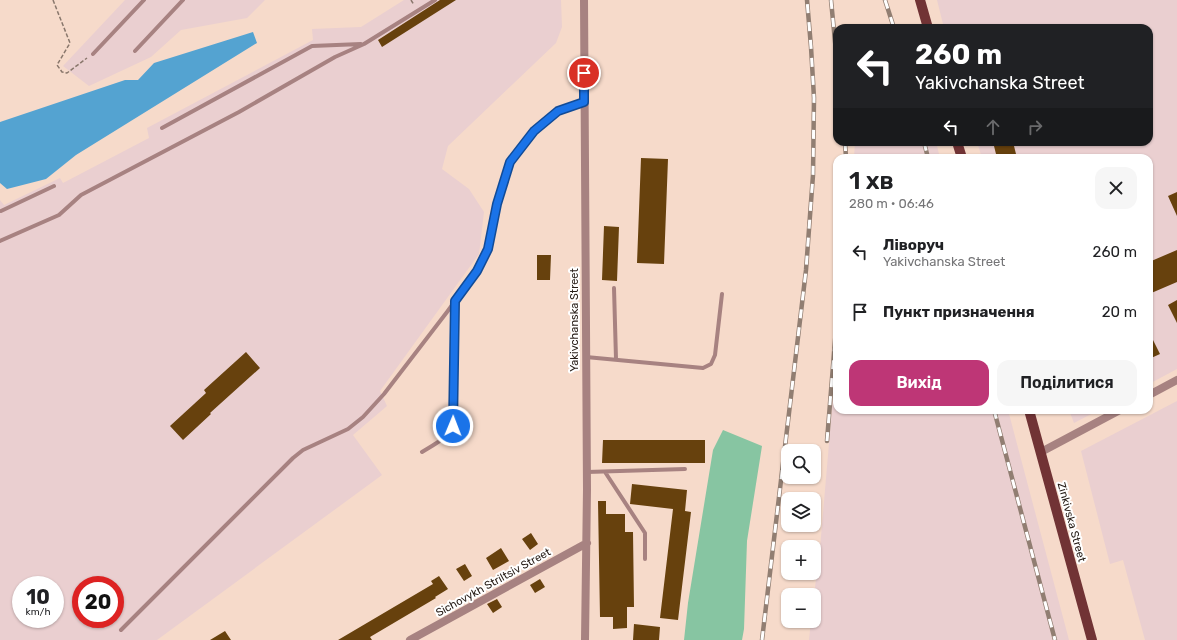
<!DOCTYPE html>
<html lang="uk">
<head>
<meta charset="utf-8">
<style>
	:root { --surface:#fff; --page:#f6f6f6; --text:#202124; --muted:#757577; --accent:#be3676 }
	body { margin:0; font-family:Rubik,sans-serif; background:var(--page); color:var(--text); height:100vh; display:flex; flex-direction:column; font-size:15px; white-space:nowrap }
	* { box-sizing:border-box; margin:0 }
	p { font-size:13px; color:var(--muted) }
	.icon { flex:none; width:22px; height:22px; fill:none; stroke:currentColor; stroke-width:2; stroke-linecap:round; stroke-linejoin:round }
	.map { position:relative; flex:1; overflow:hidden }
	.side { position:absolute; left:833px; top:154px; width:320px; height:260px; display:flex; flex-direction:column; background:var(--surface); border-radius:12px; box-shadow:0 1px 3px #0004 }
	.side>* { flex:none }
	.hud { position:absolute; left:833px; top:24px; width:320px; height:122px; border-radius:12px; box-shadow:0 1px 3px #0004; background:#202124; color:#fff; overflow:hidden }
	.controls { position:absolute; left:781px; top:444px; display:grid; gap:8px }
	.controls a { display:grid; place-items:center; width:40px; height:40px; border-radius:8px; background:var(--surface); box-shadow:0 1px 3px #0004; font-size:20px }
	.speed { position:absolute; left:12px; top:576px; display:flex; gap:8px; font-size:20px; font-weight:700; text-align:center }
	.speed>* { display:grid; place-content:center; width:52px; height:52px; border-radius:50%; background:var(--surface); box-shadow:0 1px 3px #0004; line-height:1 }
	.speed small { font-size:10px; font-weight:400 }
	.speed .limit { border:6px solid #d22; background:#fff; color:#111 }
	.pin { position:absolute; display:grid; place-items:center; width:34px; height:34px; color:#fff; margin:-17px; border:2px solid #fff; border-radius:50%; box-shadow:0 1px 4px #0007 }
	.me { position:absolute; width:44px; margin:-22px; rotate:1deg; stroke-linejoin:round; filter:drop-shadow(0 0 3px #0008) }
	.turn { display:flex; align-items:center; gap:14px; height:84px; padding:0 16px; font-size:18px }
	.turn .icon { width:52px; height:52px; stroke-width:2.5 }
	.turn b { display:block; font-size:28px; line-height:34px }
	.lanes { display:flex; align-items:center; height:38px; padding:0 16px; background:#0003; justify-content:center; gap:20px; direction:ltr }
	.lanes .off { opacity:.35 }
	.round { display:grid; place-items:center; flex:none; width:42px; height:42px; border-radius:12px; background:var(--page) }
	.overview { display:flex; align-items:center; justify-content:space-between; height:68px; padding:0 16px }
	h1 { font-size:24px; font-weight:600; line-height:30px }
	.action { display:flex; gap:8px; margin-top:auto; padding:8px 16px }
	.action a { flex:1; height:46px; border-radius:12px; background:var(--accent); color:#fff; font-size:16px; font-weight:600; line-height:46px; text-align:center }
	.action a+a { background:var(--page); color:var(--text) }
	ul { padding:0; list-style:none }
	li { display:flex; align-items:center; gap:12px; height:60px; padding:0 16px }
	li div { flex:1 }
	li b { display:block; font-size:15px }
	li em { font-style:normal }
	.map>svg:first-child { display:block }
	.industrial { fill:#eacfd0; fill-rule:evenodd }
	.green { fill:#87c5a2 }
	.water { fill:#54a3d1 }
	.building { fill:#67410d }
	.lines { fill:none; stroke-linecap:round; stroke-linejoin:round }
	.path { stroke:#89776c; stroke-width:1.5; stroke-dasharray:4 2; stroke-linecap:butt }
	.lane { stroke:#a78281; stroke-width:4 }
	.street { stroke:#a78281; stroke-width:8 }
	.primary { stroke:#713335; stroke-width:10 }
	.rail-casing { stroke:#917e72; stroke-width:4.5 }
	.rail { stroke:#fff; stroke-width:3; stroke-dasharray:9; stroke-linecap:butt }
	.route-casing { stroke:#114b97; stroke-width:10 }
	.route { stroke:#1a73e8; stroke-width:7 }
	.labels { text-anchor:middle; stroke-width:4; stroke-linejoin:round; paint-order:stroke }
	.street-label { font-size:11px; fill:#251b15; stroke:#fff }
</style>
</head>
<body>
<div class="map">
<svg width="1177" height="640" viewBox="0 0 1177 640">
	<rect width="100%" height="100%" fill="#f6daca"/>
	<path class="industrial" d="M 125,0 L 265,0 L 247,18 L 181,30 L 151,57 L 89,86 L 63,66 Z
		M 404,0 L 561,0 L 562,27 L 556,43 L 448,146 L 442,169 L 469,189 L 484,212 L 479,254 L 380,391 L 387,406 L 353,435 L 382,475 L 157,640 L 0,640 L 0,200 L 4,205 L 60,178 L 63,183 L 149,138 L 147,128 L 313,40 L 312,29 L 361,27 ZM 21,585 L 55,585 L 55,619 L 21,619 ZM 81,585 L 115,585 L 115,619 L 81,619 Z
		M 937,0 L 1177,0 L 1177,369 L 1149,384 L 1149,158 L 982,158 L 977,142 L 1149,142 L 1149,28 L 944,28 Z
		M 855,142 L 936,142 L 940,158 L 854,158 Z
		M 837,351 L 837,410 L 1008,410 L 1069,640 L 809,640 L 811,621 L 814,621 L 814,595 L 820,548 Z
		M 1177,401 L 1177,640 L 1145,640 L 1123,560 L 1110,564 L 1081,451 Z
		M 1069,410 L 1099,410 L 1074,423 Z"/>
	<path class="green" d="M 723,430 L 762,446 L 747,541 L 744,629 L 742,640 L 684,640 L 688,603 L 713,450 Z"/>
	<path class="water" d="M 253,32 L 257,43 L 76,155 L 46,179 L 7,189 L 0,183 L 0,122 L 125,80 L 138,80 L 154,63 Z"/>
	<path class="building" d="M 440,0 L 456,0 L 382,47 L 378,40 Z
		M 993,142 L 1013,142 L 1017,158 L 997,158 Z
		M 641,158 L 668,159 L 664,264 L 637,263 Z
		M 1177,192 L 1177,216 L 1168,196 Z
		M 604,226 L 619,227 L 617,281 L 602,280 Z
		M 1177,250 L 1177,282 L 1149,294 L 1149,262 Z
		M 537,255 L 551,255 L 550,280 L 537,280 Z
		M 1177,300 L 1177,323 L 1168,305 Z
		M 1149,332 L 1160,354 L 1149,359 Z
		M 246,352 L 260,368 L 210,413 L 211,414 L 183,440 L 170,426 L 206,393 L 204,390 Z
		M 603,440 L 705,440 L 705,463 L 602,463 Z
		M 632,484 L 687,490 L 685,511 L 691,512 L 678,620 L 660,618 L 673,509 L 630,504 Z
		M 598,501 L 606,501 L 606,514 L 625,514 L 625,532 L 633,532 L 634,607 L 627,607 L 627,628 L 613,629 L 613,617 L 600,617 Z
		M 531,533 L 538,544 L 530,550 L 522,539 Z
		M 501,548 L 509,561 L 493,570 L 486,558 Z
		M 465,564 L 472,576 L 464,581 L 456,569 Z
		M 439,576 L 448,589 L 435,597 L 436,598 L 370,637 L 372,640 L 338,640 L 433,584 L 431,581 Z
		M 540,579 L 545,587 L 535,593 L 530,585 Z
		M 497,599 L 502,607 L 493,613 L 487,604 Z
		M 634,624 L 660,627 L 659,640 L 633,640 Z
		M 225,631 L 231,640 L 210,640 Z"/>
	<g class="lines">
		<path class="path" d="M 53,0 L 70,43 L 57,65 L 62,72 L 67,73 L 87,58
			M 411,0 L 414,5"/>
		<path class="lane" d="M 135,51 L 183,0
			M 93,54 L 144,0
			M 162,128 L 312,46 L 361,44
			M 1,211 L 54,186
			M 0,241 L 59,215 L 81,195 L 239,112 L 335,57 L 364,44 L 435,0
			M 614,288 L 616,359
			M 586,357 L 703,368 L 711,364 L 715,355 L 722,294
			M 422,452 C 433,445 448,438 453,426 L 455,301
			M 587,472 L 685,469
			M 605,472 L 645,533 L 645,559
			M 121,630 L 293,458 L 303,450 L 348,429 L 363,417 L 384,394 L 447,312 L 477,271 L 488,249 L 497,204 L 510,162 L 534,131 L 558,111 L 584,102"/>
		<path class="street" d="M 584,0 L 587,489 L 585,640
			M 1149,395 L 1177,380
			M 1041,452 L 1120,410
			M 410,640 L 587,543"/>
		<path class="primary" d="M 920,0 L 928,28
			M 957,142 L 962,158
			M 1029,410 L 1092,640"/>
		<defs>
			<path id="rail" d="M 831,0 L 837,62
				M 885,0 L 894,28
				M 845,142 L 846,158
				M 924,142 L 928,158
				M 994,410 L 1055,640
				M 827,441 L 837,316
				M 762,640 L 806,270 L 813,175 L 814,98 L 811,47 L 807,0"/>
		</defs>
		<use href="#rail" class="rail-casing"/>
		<use href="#rail" class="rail"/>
	</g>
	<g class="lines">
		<defs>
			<path id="route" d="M 453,426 L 455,301 L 477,271 L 488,249 L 497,204 L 510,162 L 534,131 L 558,111 L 584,102 L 584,73"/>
		</defs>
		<use href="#route" class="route-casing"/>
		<use href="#route" class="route"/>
	</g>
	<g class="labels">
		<g class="street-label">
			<text transform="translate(574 320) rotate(-90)" y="4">Yakivchanska Street</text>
			<text transform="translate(1072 522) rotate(75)" y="4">Zinkivska Street</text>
			<text transform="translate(493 582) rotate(-29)" y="4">Sichovykh Striltsiv Street</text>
		</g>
	</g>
</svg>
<div class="controls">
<a><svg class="icon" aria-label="search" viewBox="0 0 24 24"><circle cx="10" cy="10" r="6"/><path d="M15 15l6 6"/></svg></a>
<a><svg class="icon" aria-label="layers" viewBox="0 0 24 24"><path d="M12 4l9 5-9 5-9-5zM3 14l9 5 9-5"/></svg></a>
<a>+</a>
<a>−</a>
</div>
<div class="speed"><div>10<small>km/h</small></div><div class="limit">20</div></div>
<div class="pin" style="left:584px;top:73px;background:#d93025"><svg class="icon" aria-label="arrive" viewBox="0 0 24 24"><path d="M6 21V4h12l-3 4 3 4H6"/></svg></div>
<svg class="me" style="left:453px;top:426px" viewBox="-20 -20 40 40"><circle r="17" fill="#1a73e8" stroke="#fff" stroke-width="3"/><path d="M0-11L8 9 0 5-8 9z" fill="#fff"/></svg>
<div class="hud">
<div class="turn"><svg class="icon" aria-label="left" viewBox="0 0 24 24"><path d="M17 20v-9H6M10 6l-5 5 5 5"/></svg><div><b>260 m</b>Yakivchanska Street</div></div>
<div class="lanes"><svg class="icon" aria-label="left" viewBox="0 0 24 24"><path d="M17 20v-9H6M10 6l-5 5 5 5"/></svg><svg class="icon off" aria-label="ahead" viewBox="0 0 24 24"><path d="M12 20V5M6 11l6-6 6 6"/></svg><svg class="icon off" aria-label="right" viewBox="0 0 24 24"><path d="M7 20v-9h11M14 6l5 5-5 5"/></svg></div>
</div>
<section class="side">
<div class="overview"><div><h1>1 хв</h1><p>280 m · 06:46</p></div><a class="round"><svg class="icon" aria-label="close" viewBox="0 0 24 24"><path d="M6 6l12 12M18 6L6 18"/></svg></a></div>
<ul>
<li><svg class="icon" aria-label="left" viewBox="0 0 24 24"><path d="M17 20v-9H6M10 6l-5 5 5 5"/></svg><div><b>Ліворуч</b><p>Yakivchanska Street</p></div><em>260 m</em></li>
<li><svg class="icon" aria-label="arrive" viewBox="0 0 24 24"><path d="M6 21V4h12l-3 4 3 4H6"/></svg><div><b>Пункт призначення</b></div><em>20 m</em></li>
</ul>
<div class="action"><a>Вихід</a><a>Поділитися</a></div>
</section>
</div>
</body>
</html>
